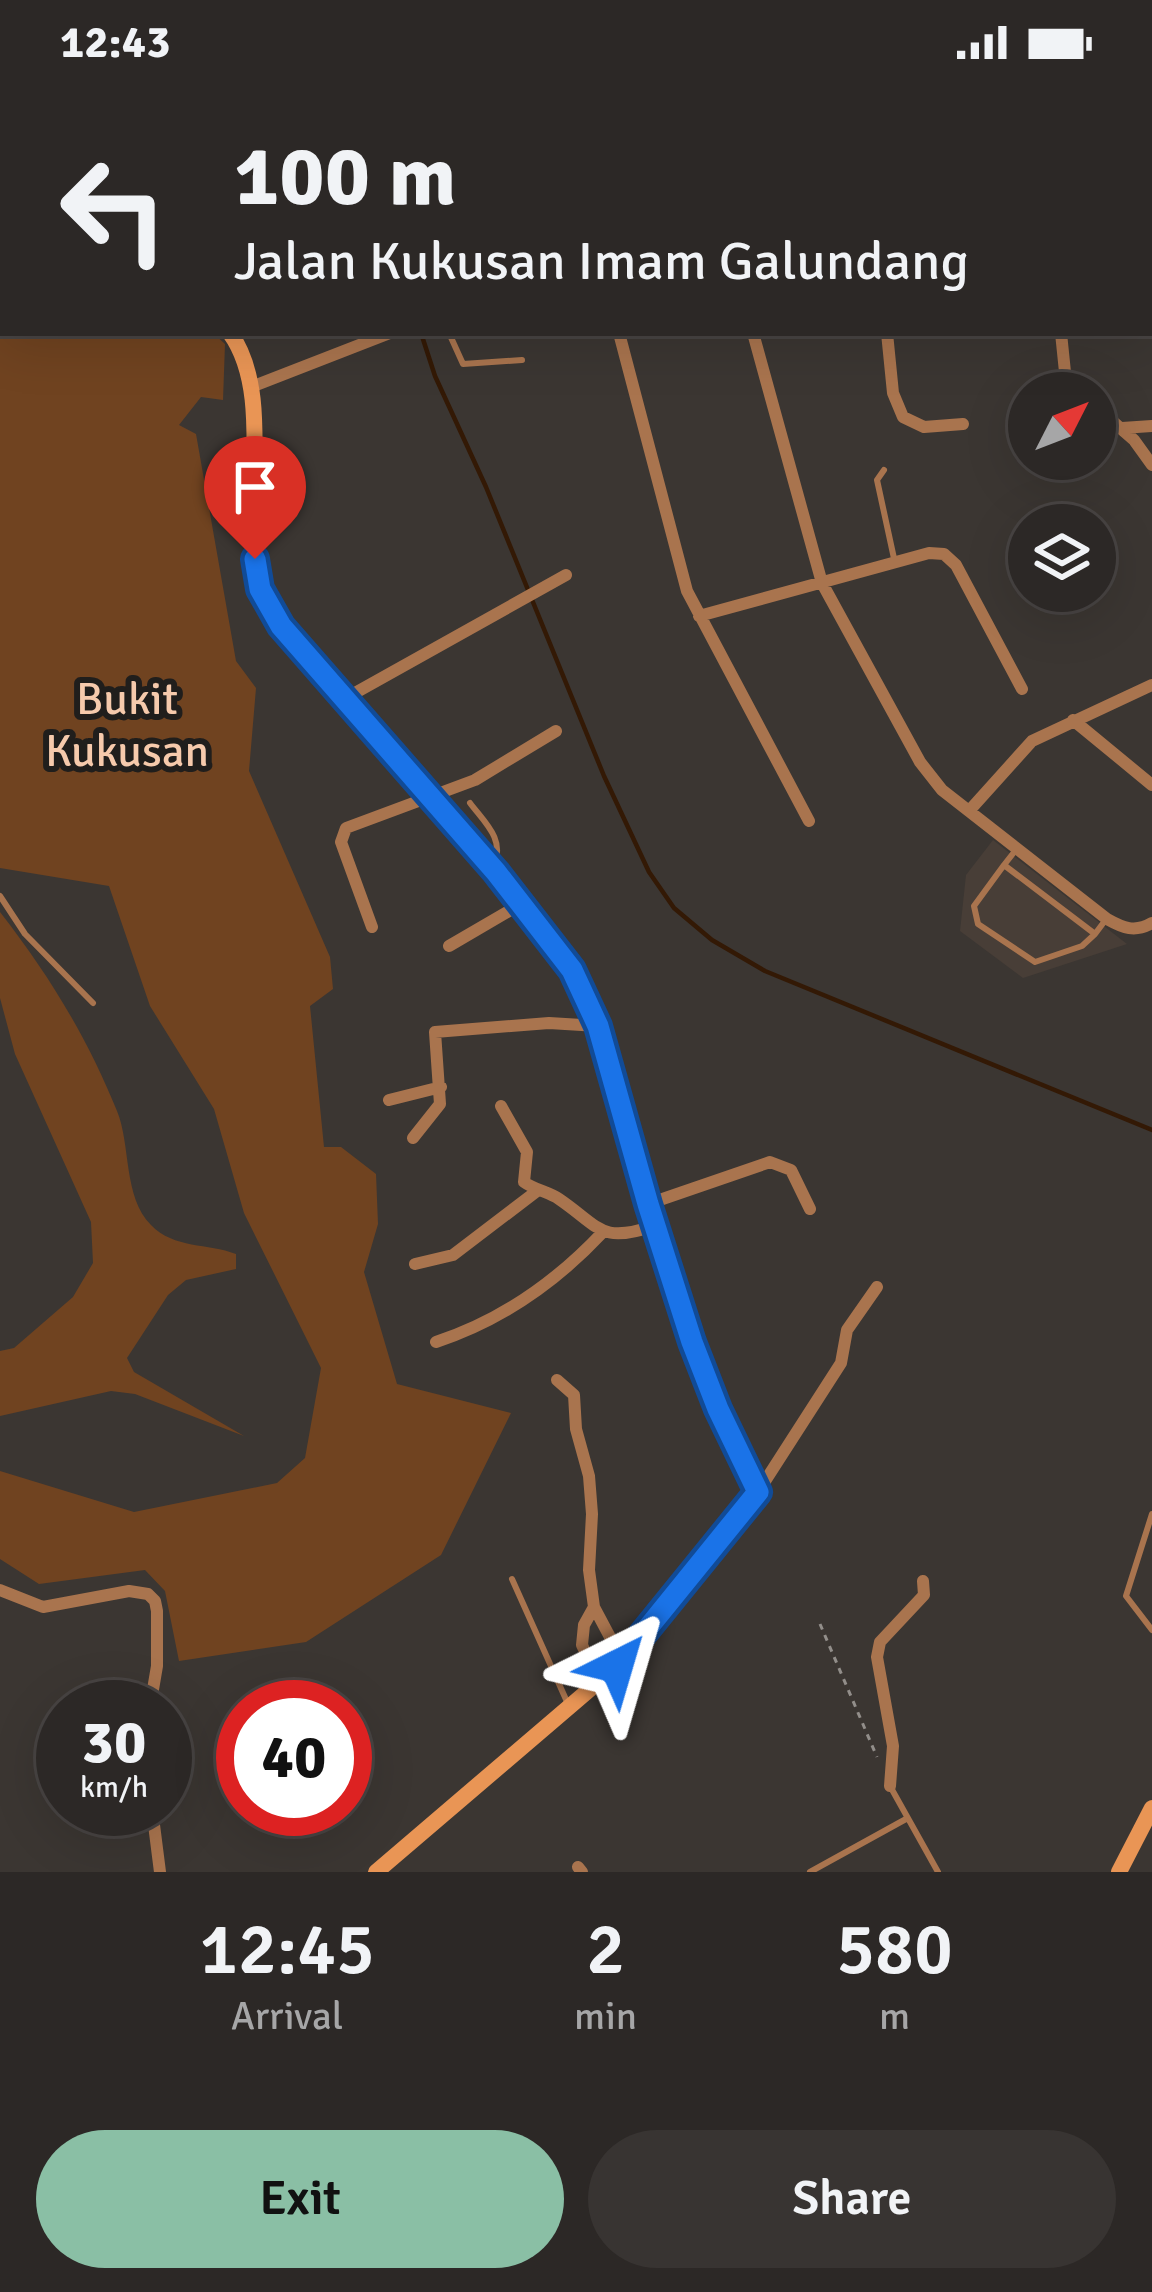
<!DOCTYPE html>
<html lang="en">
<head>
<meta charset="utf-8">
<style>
	:root { --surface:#2c2826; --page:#383432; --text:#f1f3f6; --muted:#a6a6a7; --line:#484443; --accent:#8abfa5 }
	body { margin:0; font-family:Signika,sans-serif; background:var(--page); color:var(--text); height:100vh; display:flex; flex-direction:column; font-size:45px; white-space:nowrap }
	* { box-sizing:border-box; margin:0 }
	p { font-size:39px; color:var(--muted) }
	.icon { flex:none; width:66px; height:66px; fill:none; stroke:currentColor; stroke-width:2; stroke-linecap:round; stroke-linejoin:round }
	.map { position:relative; height:1788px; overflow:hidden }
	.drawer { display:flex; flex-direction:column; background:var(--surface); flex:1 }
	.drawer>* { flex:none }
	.top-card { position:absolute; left:0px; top:0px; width:1152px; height:252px; box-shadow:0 12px 48px #0002,0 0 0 3px var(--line); background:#2c2826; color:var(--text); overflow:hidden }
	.needle { width:78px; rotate:48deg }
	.tools { position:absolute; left:1008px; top:288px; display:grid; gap:24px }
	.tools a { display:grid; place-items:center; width:108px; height:108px; border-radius:50%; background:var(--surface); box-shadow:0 12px 48px #0002,0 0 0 3px var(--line); font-size:60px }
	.speed { position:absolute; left:36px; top:1596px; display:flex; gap:24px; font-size:60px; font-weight:700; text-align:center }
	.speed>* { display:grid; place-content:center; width:156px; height:156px; border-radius:50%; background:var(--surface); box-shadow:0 12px 48px #0002,0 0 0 3px var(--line); line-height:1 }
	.speed small { font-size:30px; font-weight:400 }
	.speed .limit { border:18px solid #d22; background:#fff; color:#111 }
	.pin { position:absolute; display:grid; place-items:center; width:102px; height:102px; color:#fff; margin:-123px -51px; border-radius:50% 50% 50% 0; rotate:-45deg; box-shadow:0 0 12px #0007 }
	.pin .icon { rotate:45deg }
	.me { position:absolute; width:132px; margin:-66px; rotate:40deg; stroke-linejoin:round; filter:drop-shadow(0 0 9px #0008) }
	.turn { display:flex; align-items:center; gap:42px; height:252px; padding:0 36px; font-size:54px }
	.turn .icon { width:156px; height:156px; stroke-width:2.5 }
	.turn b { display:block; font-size:84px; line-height:102px }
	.eta { display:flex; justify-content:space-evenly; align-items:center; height:204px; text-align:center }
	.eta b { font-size:72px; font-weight:600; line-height:84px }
	.button { display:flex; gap:24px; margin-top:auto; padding:24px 36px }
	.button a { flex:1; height:138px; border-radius:72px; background:var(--accent); color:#111; font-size:48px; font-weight:600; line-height:138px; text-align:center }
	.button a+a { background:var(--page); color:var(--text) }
	.status { display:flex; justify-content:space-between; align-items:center; height:84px; padding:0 60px; background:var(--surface); direction:ltr }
	.status svg { height:33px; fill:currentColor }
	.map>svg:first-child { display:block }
	.built { fill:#483e37 }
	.green { fill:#704320 }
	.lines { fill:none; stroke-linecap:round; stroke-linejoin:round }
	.stream { stroke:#331905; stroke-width:4.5 }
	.path { stroke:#928e8a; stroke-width:3; stroke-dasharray:6 6; stroke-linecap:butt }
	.lane { stroke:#a9744e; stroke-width:6 }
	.street { stroke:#a9744e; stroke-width:12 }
	.secondary { stroke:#e99555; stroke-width:16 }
	.route-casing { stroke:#114b97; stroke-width:30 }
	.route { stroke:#1a73e8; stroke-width:21 }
	.labels { text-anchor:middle; stroke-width:12; stroke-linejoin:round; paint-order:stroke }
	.park-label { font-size:45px; fill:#f6caac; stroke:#201e1c }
</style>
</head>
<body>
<div class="status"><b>12:43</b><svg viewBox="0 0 49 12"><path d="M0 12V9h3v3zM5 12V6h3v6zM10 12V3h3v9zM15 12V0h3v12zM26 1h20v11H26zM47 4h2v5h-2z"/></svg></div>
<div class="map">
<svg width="1152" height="1788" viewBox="0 0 1152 1788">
	<rect width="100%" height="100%" fill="#3b3632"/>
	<path class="built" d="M 993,756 L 1127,860 L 1023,894 L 960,847 L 966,791 Z"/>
	<path class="green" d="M 0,189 L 3,249 L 213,249 L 225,260 L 223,316 L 201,313 L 179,341 L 196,350 L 236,577 L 256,604 L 249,687 L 330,873 L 333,905 L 310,922 L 324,1063 L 341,1063 L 376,1090 L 378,1140 L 364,1188 L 397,1300 L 511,1329 L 441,1471 L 306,1558 L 179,1577 L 165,1507 L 145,1486 L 39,1500 L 0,1475 L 0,1387 L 134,1428 L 277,1399 L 305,1374 L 321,1284 L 244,1129 L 214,1025 L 150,922 L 109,802 L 0,784 Z
		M 0,828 C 49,891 87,953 117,1027 C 131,1061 123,1113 151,1141 C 174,1165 208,1159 236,1170 L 236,1185 L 186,1196 L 168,1211 L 127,1274 L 134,1288 L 244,1352 L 135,1310 L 111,1307 L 0,1332 L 0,1267 L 14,1264 L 73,1213 L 93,1179 L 91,1138 L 15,970 L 0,914 Z"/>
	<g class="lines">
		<path class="stream" d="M 403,3 L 403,0
			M 421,249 L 435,292 L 486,403 L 604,692 L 649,788 L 674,824 L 712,856 L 765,887 L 1152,1046"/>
		<path class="path" d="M 820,1540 L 877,1673"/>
		<path class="lane" d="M 449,249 L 463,280 L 522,276
			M 884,386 L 877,396 L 895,479
			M 470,719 C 485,739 505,755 494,781
			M 1015,767 L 1004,781 L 1095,850 L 1104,838
			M 1004,781 L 974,822 L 978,840 L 1035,878 L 1082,862 L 1095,850
			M 0,812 L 25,850 L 93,919
			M 1152,1430 L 1126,1512 L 1152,1546
			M 512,1495 L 568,1620
			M 890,1702 L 938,1788
			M 810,1788 L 906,1735"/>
		<path class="street" d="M 92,3 L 96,0
			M 378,3 L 378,0
			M 922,3 L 927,0
			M 1149,62 L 1152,61
			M 0,76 L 3,73
			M 1149,122 L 1152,122
			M 1149,227 L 1152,227
			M 619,249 L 687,507 L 809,737
			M 753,249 L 822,499 L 920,678 L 942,706 L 1107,835 C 1123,844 1135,849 1152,839
			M 887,249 L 893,309 L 903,333 L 924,343 L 963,340
			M 1061,249 L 1065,288 L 1080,309
			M 251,303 L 390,249
			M 1095,322 L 1134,356 L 1152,381
			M 1122,344 L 1152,342
			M 699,532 L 929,469 L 944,470 L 956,481 L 1022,605
			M 346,614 L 566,491
			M 1073,636 L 1152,701
			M 969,727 L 1032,657 L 1152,601
			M 372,843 L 341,758 L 346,744 L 475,696 L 556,647
			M 449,862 L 521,820
			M 389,1016 L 441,1003
			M 501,1022 L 527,1068 L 524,1098 C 535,1106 549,1108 559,1115 C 600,1143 600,1160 654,1142
			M 413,1054 L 440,1020 L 435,948 L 549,939 L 598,942
			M 648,1120 L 770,1078 L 791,1086 L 810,1125
			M 415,1180 L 453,1171 L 537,1107
			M 436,1258 C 500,1237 557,1197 603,1148
			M 557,1296 L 574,1311 L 576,1345 L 589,1392 L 592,1430 L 589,1486 L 594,1523 L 584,1541 L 582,1561 L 599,1598
			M 758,1408 L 841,1279 L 847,1246 L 877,1203
			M 0,1506 L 43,1523 L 129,1507 L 148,1510 L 155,1517 L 157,1527 L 157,1582 L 150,1623
			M 594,1523 L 611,1555 L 617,1582
			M 890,1702 L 893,1662 L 877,1573 L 880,1558 L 924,1511 L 923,1497
			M 152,1725 L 160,1788
			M 578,1783 L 582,1788"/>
		<path class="secondary" d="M 0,167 L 3,167
			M 230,249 C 279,317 234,441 267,523 L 496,788 L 572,886 L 598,942 L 648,1120 L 693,1257 L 718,1325 L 758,1408 L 617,1582 L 376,1788
			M 1119,1788 L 1152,1724"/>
	</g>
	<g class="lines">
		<defs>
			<path id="route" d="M 255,475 L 260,505 L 281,542 L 496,788 L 572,886 L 598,942 L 648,1120 L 692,1258 L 718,1325 L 758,1408 L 617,1582"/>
		</defs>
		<use href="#route" class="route-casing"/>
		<use href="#route" class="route"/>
	</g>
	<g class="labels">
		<g class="park-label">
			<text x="127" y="630">Bukit<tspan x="127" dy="52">Kukusan</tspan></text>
		</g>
	</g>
</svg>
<div class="tools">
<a><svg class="needle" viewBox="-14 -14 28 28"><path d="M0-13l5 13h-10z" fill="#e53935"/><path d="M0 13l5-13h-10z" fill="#a6a6a7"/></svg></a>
<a><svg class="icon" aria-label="layers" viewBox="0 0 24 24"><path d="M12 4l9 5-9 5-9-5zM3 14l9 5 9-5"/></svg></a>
</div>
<div class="speed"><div>30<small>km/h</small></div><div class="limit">40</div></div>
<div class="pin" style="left:255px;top:475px;background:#d93025"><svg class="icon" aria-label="arrive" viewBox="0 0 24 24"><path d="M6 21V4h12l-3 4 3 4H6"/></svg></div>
<svg class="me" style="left:617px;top:1582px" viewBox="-20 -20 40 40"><path d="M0-17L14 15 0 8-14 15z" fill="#1a73e8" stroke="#fff" stroke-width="4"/></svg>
<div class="top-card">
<div class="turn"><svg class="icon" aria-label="left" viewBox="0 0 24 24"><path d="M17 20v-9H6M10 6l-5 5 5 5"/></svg><div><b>100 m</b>Jalan Kukusan Imam Galundang</div></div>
</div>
</div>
<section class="drawer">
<div class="eta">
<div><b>12:45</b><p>Arrival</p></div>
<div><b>2</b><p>min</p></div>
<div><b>580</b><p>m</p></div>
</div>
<div class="button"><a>Exit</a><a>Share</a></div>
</section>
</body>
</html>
